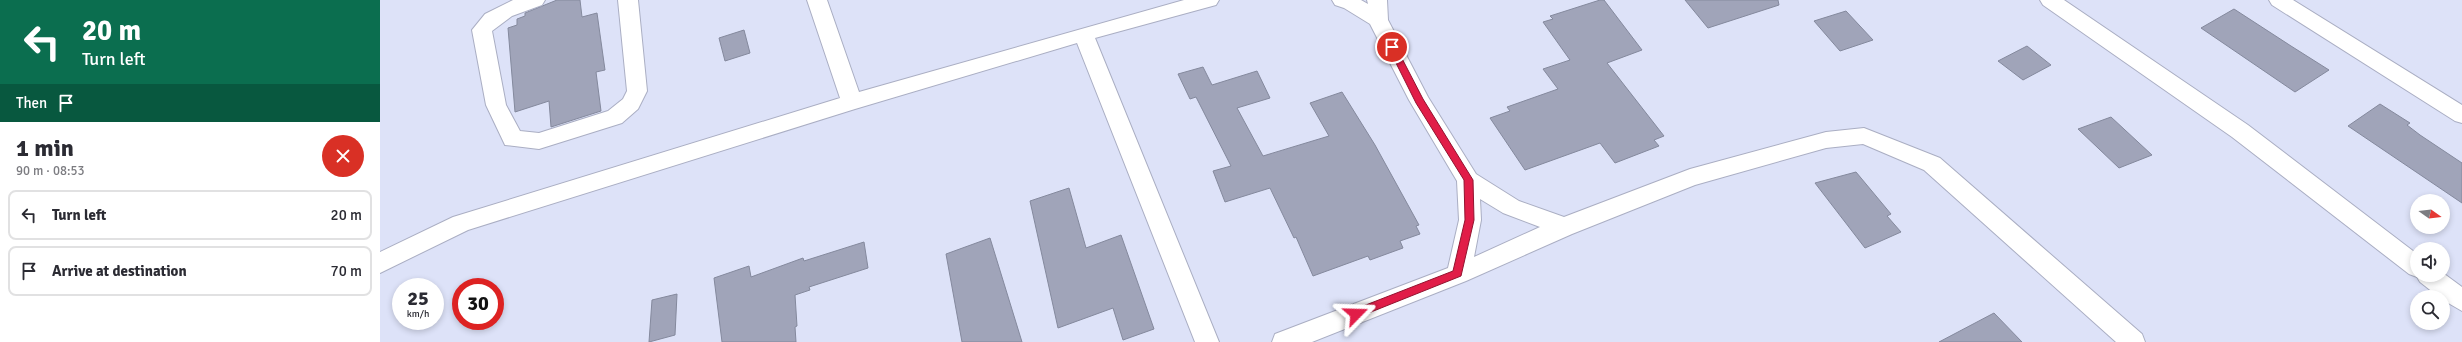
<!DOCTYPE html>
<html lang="en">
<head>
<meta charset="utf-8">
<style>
	:root { --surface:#fff; --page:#f2f2f3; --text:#2b2b33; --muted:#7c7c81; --line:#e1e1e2 }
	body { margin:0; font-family:Signika,sans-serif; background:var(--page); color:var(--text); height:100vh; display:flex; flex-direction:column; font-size:15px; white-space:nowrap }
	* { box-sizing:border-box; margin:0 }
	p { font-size:13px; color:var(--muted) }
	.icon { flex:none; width:22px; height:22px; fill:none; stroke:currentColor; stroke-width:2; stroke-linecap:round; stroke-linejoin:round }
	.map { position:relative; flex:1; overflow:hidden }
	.panel { display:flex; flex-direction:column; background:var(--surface); width:380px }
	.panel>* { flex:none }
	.top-card { background:#0b6e4f; color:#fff; overflow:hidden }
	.needle { width:26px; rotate:104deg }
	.fabs { position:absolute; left:2030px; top:194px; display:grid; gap:8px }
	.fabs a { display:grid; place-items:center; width:40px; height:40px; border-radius:50%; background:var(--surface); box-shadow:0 2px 6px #0003; font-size:20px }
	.speed { position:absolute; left:12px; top:278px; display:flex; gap:8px; font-size:20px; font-weight:700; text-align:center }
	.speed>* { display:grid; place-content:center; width:52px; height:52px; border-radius:50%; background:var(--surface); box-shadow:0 2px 6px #0003; line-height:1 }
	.speed small { font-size:10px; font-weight:400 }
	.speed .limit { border:6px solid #d22; background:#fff; color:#111 }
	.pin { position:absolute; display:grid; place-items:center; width:34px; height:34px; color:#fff; margin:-17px; border:2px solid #fff; border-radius:50%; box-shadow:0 1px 4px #0007 }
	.me { position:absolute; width:44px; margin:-22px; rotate:68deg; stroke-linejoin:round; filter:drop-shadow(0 0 3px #0008) }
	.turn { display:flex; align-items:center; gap:14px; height:84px; padding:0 16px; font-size:18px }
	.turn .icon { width:52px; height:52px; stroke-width:2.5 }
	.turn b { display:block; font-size:28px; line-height:34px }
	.then { display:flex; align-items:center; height:38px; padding:0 16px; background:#0003; gap:8px; font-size:15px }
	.round { display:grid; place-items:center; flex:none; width:42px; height:42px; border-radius:21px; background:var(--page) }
	.overview { display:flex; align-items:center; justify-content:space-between; height:68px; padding:0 16px }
	h1 { font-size:24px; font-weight:700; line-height:30px }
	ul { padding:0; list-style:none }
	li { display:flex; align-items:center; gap:12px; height:50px; margin:0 8px 6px; padding:0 8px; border:2px solid var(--line); border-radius:8px }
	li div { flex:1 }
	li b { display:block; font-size:15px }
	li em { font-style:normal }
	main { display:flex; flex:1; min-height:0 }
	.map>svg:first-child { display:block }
	.building { fill:#a0a4b9; stroke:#84899d }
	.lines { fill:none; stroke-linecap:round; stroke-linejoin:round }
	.minor-casing { stroke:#aaaec3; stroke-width:2 }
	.minor { fill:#fff; fill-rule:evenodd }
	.route { fill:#e11d48; stroke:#92132f }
</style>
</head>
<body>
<main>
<section class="panel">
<div class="top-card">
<div class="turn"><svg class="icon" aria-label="left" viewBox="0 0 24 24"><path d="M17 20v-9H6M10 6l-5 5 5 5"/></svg><div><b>20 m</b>Turn left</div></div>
<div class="then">Then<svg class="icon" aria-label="arrive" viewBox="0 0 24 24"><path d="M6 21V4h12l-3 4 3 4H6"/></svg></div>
</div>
<div class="overview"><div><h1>1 min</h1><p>90 m · 08:53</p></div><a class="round" style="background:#d93025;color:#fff"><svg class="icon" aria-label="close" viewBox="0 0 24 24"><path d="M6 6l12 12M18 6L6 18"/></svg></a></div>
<ul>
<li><svg class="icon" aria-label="left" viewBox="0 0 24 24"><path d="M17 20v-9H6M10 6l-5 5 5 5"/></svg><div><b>Turn left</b></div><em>20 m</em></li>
<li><svg class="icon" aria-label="arrive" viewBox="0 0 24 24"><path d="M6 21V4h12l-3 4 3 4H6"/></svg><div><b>Arrive at destination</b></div><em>70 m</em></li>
</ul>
</section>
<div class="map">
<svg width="2082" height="342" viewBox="0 0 2082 342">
	<rect width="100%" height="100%" fill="#dde2f8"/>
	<path class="building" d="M 177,0 L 200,0 L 202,17 L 217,13 L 225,70 L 216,72 L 221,111 L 171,127 L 169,101 L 135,112 L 128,28 L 137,25 L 137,19 L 145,16 L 145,13 Z
		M 1220,0 L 1224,0 L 1262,50 L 1227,63 L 1284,136 L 1274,140 L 1279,146 L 1235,163 L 1220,143 L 1145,170 L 1110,118 L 1130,111 L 1127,107 L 1178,89 L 1163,69 L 1190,60 L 1163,22 L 1173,19 L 1170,16 Z
		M 1305,0 L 1398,0 L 1399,5 L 1328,28 Z
		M 1854,9 L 1911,46 L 1949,70 L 1915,92 L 1821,28 Z
		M 1466,11 L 1493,40 L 1460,51 L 1434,21 Z
		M 364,30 L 370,53 L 345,61 L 339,38 Z
		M 1647,46 L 1671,65 L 1643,80 L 1618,61 Z
		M 823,67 L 832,85 L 877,71 L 890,98 L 857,108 L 883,156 L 949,136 L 930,103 L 962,92 L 995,145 L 1039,225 L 1036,226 L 1040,234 L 1020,241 L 1023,248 L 990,260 L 988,256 L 933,276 L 916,237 L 914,238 L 890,188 L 845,202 L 833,171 L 851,166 L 816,97 L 810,99 L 798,74 Z
		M 2000,104 L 2030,123 L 2027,125 L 2040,135 L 2082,163 L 2082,203 L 1968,126 Z
		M 1731,117 L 1772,155 L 1739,168 L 1698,129 Z
		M 1476,172 L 1511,214 L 1507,216 L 1521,232 L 1485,248 L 1435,183 Z
		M 689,188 L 706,248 L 741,235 L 774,329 L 743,340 L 733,308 L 678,328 L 650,201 Z
		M 610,238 L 642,342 L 582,342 L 566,254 Z
		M 484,242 L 488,268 L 429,287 L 430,290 L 415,295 L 417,326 L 415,327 L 416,342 L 342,342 L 334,278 L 369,266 L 371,277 L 423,258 L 424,261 Z
		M 297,294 L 295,335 L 269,342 L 272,300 Z
		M 1614,313 L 1642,342 L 1559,342 Z"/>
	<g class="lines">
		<defs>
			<path id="minor" d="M 133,0 L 165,0 L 162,5 L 132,16 L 112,31 L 126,105 L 140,131 L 159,133 L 228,111 L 243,99 L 247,91 L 238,0 L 258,0 L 267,91 L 258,109 L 242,123 L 159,149 L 125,145 L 106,105 L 92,30 L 105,14 Z
				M 427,0 L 447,0 L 479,92 L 804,0 L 839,0 L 836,5 L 715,38 L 839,342 L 815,342 L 697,43 L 475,109 L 88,230 L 0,273 L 0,252 L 73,217 L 460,98 Z
				M 952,0 L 981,0 L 988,4 L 987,0 L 1007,0 L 1008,20 L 1048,97 L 1096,174 L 1139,201 L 1184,217 L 1310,169 L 1446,132 L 1484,128 L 1560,158 L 1762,334 L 1765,342 L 1736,342 L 1544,170 L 1483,144 L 1446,148 L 1315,185 L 1192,234 L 1086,281 L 932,342 L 892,342 L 895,334 L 1068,268 L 1079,220 L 1077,181 L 1029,100 L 990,24 L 964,8 L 955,5 ZM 1100,199 L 1123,213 L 1160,227 L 1094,257 L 1101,220 Z
				M 1660,0 L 1684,0 L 1868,125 L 2037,254 L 2037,275 L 2063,275 L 2063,273 L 2082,287 L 2082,311 L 2063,300 L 2063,297 L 2059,297 L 2040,282 L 2037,277 L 2029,274 L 1852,137 L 1663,5 Z
				M 1889,0 L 1913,0 L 2082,105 L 2082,123 L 2075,121 L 1892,5 Z"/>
		</defs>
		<use href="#minor" class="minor-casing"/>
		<use href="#minor" class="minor"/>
	</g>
	<path class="route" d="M 1012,44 L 1015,45 L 1043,99 L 1093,180 L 1094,220 L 1081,276 L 976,318 L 971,314 L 973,310 L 1073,271 L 1085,220 L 1084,180 L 1036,103 L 1008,47 Z"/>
</svg>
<div class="fabs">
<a><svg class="needle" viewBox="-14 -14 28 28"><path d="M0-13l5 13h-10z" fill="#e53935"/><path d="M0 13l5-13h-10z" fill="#7c7c81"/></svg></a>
<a><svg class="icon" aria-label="sound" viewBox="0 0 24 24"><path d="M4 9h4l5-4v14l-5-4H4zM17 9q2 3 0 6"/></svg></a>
<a><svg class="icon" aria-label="search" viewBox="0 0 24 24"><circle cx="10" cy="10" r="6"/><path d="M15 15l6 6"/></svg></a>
</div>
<div class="speed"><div>25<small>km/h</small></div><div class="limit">30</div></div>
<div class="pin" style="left:1012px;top:47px;background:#d93025"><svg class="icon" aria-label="arrive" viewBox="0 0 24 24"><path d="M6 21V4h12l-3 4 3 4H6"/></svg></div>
<svg class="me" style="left:976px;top:314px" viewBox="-20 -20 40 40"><path d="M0-17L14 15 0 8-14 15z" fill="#e11d48" stroke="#fff" stroke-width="4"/></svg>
</div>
</main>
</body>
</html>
